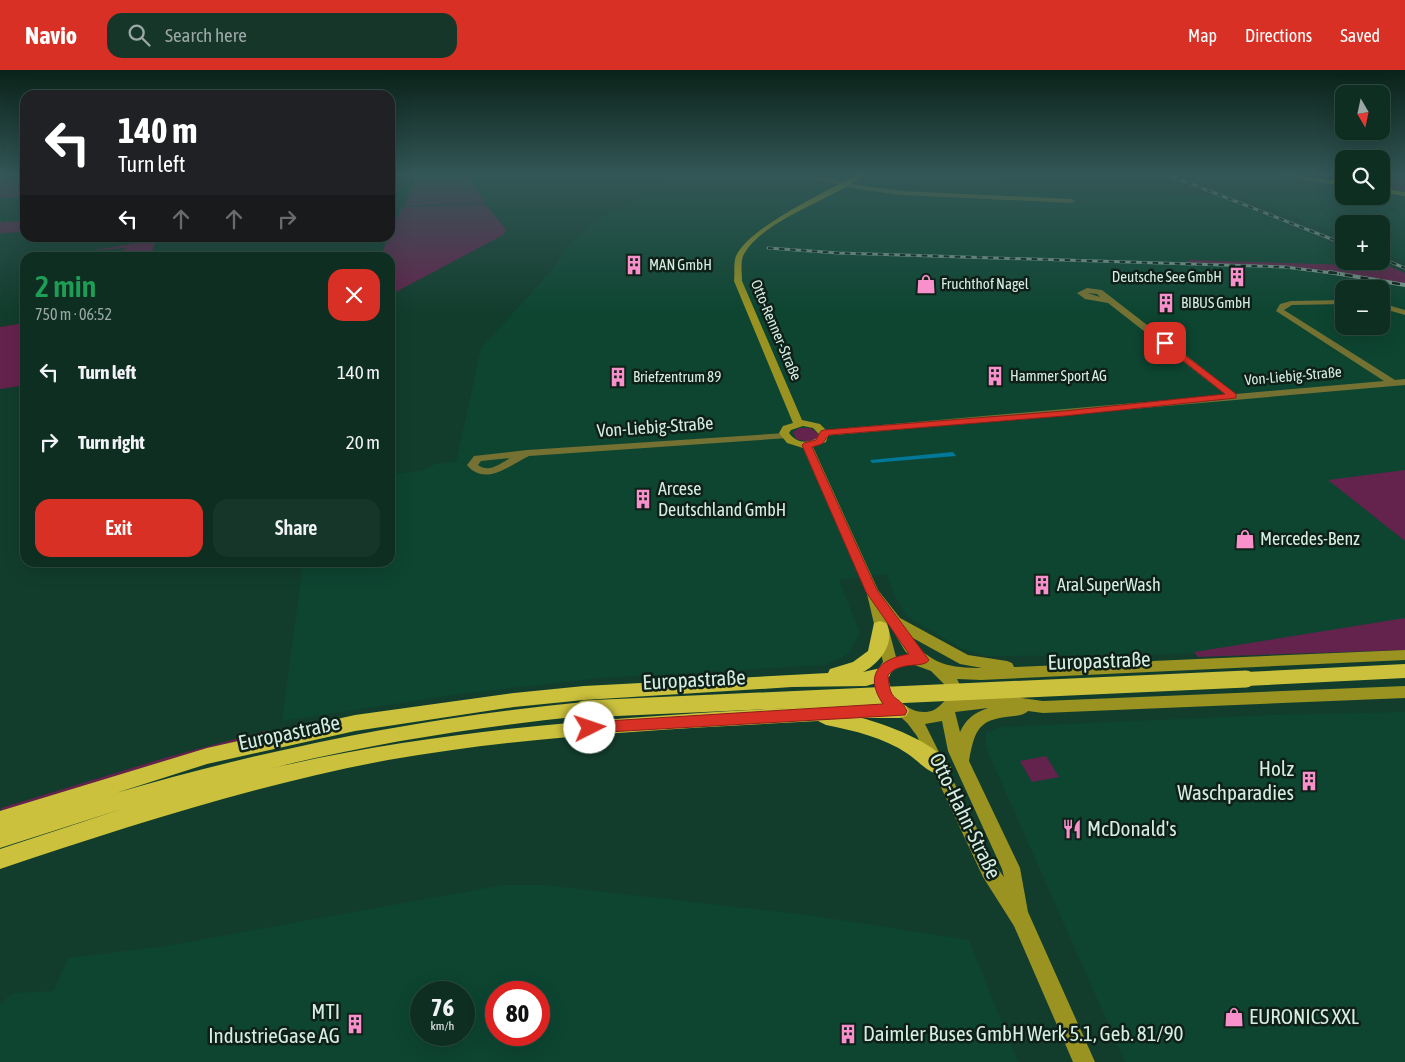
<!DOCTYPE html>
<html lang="en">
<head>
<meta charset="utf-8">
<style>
	:root { --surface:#0e2e22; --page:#17362a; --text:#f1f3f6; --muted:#9ba8a5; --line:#2e4a40; --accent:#d93025 }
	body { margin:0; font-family:"Asap Condensed",sans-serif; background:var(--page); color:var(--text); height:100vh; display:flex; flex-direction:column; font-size:19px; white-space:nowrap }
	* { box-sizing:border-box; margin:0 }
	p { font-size:16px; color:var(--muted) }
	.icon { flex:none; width:28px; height:28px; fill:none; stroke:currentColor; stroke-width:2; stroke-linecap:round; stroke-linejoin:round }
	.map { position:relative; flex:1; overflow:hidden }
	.panel { position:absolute; left:20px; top:182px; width:375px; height:315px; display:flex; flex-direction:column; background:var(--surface); border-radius:15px; box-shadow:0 5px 20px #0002,0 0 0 1px var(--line) }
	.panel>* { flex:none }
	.banner { position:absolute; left:20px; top:20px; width:375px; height:152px; border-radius:15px; box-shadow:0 5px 20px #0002,0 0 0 1px var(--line); background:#202124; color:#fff; overflow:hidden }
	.needle { width:32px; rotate:171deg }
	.buttons { position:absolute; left:1335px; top:15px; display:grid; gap:10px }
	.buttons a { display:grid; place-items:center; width:55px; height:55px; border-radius:10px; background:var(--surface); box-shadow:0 5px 20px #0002,0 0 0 1px var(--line); font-size:25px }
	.speed { position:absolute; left:410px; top:911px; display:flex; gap:10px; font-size:25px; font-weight:700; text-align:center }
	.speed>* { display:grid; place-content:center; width:65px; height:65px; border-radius:50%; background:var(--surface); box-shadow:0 5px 20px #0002,0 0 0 1px var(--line); line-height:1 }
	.speed small { font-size:12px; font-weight:400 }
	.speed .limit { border:8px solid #d22; background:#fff; color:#111 }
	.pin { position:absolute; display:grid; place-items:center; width:42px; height:42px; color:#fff; margin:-21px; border-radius:10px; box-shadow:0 2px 8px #0006 }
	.me { position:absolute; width:55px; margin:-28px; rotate:86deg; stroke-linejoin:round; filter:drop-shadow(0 0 4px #0008) }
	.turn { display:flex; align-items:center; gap:18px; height:105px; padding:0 15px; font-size:22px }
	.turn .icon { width:65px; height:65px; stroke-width:2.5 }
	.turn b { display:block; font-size:35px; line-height:42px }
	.lanes { display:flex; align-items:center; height:48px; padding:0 15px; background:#0003; justify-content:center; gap:25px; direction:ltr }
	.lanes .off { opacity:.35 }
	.round { display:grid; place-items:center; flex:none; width:52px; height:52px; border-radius:15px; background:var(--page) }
	.overview { display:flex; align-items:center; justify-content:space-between; height:85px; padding:0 15px }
	h1 { font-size:30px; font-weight:600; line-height:38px; color:#1e9e55 }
	.action { display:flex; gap:10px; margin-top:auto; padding:10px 15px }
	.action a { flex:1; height:58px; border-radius:15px; background:var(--accent); color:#fff; font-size:20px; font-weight:600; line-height:58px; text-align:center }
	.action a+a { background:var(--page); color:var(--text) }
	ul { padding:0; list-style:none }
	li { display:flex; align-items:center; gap:15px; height:70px; padding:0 15px }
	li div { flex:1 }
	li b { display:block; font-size:19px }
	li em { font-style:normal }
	header { display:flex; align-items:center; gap:30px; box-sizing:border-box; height:70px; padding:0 25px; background:var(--accent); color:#fff }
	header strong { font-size:24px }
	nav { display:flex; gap:28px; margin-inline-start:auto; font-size:18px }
	.search { width:350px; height:45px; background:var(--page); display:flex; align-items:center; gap:12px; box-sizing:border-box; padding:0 18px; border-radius:15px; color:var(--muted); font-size:19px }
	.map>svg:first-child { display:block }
	.built { fill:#0d4531; fill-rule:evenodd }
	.green { fill:#64234c }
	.water { fill:#017898 }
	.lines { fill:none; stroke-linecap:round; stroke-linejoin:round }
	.street { fill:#757133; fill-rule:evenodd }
	.secondary { fill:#9a9221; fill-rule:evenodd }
	.highway { fill:#cbc13c; fill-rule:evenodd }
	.rail-far1-casing { stroke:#7f9e91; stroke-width:3 }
	.rail-casing { stroke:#7f9e91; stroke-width:4 }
	.rail-far1 { stroke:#0f2019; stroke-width:2; stroke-dasharray:5.5; stroke-linecap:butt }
	.rail { stroke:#0f2019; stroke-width:2.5; stroke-dasharray:8; stroke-linecap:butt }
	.highway-bridge { stroke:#cbc13c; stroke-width:17 }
	.route { fill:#d93025; stroke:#8d1f18 }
	.labels { text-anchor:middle; stroke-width:5; stroke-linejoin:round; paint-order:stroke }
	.far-poi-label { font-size:15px; fill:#d6ede2; stroke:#0f2019; text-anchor:start }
	.far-street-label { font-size:15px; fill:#d6ede2; stroke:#0f2019 }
	.street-label { font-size:18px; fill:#d6ede2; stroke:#0f2019 }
	.poi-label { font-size:18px; fill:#d6ede2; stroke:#0f2019; text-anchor:start }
	.near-street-label { font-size:21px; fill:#d6ede2; stroke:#0f2019 }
	.near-poi-label { font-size:21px; fill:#d6ede2; stroke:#0f2019; text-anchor:start }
</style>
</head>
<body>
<header>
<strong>Navio</strong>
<div class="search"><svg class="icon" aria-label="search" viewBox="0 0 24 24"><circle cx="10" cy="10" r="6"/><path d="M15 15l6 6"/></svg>Search here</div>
<nav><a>Map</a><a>Directions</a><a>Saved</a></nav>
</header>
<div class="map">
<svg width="1405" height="992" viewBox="0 0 1405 992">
	<rect width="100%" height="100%" fill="#123d2d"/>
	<path class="built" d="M 677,104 L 904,104 L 1053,113 L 1056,118 L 1215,126 L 1344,178 L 1344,191 L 1378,191 L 1405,202 L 1405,577 L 1139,585 L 986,586 L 963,579 L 906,546 L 895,526 L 886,504 L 839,510 L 860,563 L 848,584 L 824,595 L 602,608 L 460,624 L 282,651 L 303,493 L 390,492 L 390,404 L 422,401 L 435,394 L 456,392 L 481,278 L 553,199 L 569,173 L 591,155 ZM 1344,219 L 1381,219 L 1381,256 L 1344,256 Z
		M 1180,104 L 1256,104 L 1344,117 L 1344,126 L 1381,126 L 1381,123 L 1405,126 L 1405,191 L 1381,182 L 1381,154 L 1344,154 L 1344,167 L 1268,136 L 1264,136 Z
		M 1405,642 L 1405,992 L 1125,992 L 986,678 L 986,663 L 1000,657 L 1267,645 Z
		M 503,815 L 544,815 L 808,845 L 969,870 L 1018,992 L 0,992 L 0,934 L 13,923 L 54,921 L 68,888 L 166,876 ZM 421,922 L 464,922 L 464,965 L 421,965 ZM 496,922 L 539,922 L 539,965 L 496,965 Z"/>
	<path class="green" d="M 0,104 L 25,104 L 25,127 L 0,128 Z
		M 418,104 L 466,104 L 485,133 L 404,136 Z
		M 1381,104 L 1405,106 L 1405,121 L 1381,117 Z
		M 485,134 L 506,159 L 503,165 L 390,225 L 390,188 L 380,187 L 402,137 Z
		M 25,151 L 25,162 L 0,163 L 0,152 Z
		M 155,170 L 152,183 L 119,188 L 77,187 L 89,184 L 121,183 L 126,178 L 89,181 Z
		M 1186,190 L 1389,196 L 1405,203 L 1405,214 L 1321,200 L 1190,193 Z
		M 25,253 L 25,315 L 0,319 L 0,257 Z
		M 799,358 L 810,358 L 818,363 L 818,368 L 809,372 L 796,369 L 793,362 Z
		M 1405,400 L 1405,471 L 1328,410 Z
		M 1405,548 L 1405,580 L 1198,587 L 1194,582 Z
		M 265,661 L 265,667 L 0,745 L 1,738 L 168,687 Z
		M 1046,686 L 1059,707 L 1032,712 L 1020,691 Z"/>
	<path class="water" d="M 953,382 L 956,386 L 872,393 L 870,390 Z"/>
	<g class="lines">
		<path class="street" d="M 796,104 L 807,104 L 857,115 L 902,121 L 1072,129 L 1075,131 L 1072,133 L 902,125 L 857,119 Z
			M 1087,218 L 1102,220 L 1236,324 L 1384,311 L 1276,241 L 1280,234 L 1291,231 L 1344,230 L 1344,234 L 1292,235 L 1284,240 L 1395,310 L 1405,309 L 1405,315 L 824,366 L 819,363 L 824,360 L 1226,325 L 1108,233 L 1085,229 L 1077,223 ZM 1087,223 L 1097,224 L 1100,227 Z
			M 1381,233 L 1405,240 L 1405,245 L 1381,238 Z
			M 785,363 L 790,366 L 789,368 L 529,386 C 510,395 485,417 467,395 L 474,386 L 527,380 ZM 510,388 C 500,394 489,403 478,395 L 481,391 Z"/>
		<path class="secondary" d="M 858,104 L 866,104 C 834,129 764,149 744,184 C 740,191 742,203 742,211 L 802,350 L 820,354 L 829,363 L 826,372 L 813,377 L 878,520 L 900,548 L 968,585 L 1007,591 L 1012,593 L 1014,597 L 1405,580 L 1405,590 L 981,610 L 957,609 L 960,615 L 961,629 L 1000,625 L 1043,631 L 1405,616 L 1405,628 L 1043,643 L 1028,641 C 1024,645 1020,645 1014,646 C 979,649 975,658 969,691 L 1020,798 L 1028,842 L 1095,992 L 1073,992 L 1014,856 L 983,807 L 917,666 C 912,660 909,654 904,650 C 887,634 876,631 874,605 L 883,592 L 867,524 L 803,378 L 787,373 L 779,363 L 783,356 L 793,353 L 734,211 C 735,203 733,191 737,184 C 753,155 828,121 858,104 ZM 803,356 L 813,358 L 819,364 L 817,368 C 807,374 796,373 789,363 L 791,360 ZM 886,549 L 905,581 L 908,584 L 896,587 ZM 911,567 L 960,594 L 982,598 C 951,598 929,595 911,567 ZM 912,594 L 931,601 L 945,615 L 946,630 C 942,633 938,638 934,640 C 912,649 890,626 888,607 L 894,599 ZM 988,638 C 974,643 966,649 960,662 L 955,642 ZM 942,651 L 948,681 L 1002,799 L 1004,807 L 995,795 L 925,654 Z
			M 1267,104 L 1284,104 L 1344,112 L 1344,116 Z
			M 1381,118 L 1405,122 L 1405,126 L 1381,122 Z"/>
		<path class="highway" d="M 880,551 L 886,553 C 897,572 879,594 863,602 L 881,598 L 887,600 L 890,605 L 887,610 L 866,616 L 792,617 L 584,630 L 514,637 L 355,661 L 207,694 L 116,723 C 270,678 425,647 584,632 L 590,634 L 593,639 L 590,644 L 584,646 C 475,657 367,674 260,701 C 466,652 666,645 876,633 L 906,636 L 909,641 L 906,646 L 900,648 L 862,648 C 887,655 939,673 951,698 L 948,704 C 933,709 920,692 908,684 C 883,667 855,661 826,655 L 818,651 C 674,659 530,665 388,690 C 255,715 128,756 0,799 L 0,779 L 125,738 L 0,778 L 0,741 L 207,678 L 355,645 L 514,623 L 584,616 L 828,603 L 830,599 L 853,592 L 868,581 L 874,553 Z
			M 1405,594 L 1405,608 L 1246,616 L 1240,614 L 1237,609 L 1240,604 L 1246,602 Z"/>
		<defs>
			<path id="rail-far1" d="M 1166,104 L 1344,174
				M 768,178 L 838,183 L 1285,197 L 1340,204
				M 1381,188 L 1405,198"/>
			<path id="rail" d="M 1329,202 L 1405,215"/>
		</defs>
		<use href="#rail-far1" class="rail-far1-casing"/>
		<use href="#rail" class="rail-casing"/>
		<use href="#rail-far1" class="rail-far1"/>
		<use href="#rail" class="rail"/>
		<path class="highway-bridge" d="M 584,639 L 1246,609"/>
	</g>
	<linearGradient id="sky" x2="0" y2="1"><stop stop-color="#0a2219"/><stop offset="0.43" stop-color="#335757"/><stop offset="1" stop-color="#335757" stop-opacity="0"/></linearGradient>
	<rect width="1405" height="243" fill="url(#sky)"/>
	<path class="route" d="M 1165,270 L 1236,324 L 1236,328 L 1064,346 L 829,365 L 822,374 L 812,377 L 877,520 L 929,590 C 924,599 901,590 888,605 C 890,635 898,623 907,641 L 905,645 L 590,663 L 585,662 L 583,658 L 585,653 L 590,652 L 883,634 C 864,606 878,589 909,584 L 866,522 L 802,375 L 804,373 L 816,370 L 821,361 L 824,360 L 1064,341 L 1225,324 L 1162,274 L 1161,273 Z"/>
	<defs>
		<symbol id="building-bare" viewBox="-9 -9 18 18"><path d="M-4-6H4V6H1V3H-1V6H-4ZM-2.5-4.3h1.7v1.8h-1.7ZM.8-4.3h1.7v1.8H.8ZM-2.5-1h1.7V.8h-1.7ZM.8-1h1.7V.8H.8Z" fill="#f890cc" stroke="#0f2019" stroke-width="2.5" paint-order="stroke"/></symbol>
		<symbol id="shop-bare" viewBox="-9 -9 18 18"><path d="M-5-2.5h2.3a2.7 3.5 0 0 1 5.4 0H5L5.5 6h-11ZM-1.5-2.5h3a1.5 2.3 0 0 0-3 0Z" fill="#f890cc" stroke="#0f2019" stroke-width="2.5" paint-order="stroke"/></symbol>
		<symbol id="restaurant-bare" viewBox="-9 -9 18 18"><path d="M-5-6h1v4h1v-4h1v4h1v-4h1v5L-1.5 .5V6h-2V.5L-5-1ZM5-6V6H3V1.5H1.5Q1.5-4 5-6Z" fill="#f890cc" stroke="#0f2019" stroke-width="2.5" paint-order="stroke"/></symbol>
	</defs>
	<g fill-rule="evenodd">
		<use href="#building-bare" x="620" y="181" width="28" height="28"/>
		<use href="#building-bare" x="1223" y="193" width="28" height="28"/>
		<use href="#shop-bare" x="912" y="200" width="28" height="28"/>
		<use href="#building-bare" x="1152" y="219" width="28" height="28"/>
		<use href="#building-bare" x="981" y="292" width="28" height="28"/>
		<use href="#building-bare" x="604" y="293" width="28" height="28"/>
		<use href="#building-bare" x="629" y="415" width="28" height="28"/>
		<use href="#shop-bare" x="1231" y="455" width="28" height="28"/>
		<use href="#building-bare" x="1028" y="501" width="28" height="28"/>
		<use href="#building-bare" x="1295" y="697" width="28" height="28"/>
		<use href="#restaurant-bare" x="1058" y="745" width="28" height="28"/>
		<use href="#shop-bare" x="1220" y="933" width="28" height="28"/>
		<use href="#building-bare" x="341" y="940" width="28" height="28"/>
		<use href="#building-bare" x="834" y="950" width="28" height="28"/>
	</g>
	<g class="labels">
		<g class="far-poi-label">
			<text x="649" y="200">MAN GmbH</text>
			<text x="1222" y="212" text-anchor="end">Deutsche See GmbH</text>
			<text x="941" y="219">Fruchthof Nagel</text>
			<text x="1181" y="238">BIBUS GmbH</text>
			<text x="1010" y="311">Hammer Sport AG</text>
			<text x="633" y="312">Briefzentrum 89</text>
		</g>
		<g class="far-street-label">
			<text transform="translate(776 260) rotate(67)" y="5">Otto-Renner-Straße</text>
			<text transform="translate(1293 306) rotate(-5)" y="5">Von-Liebig-Straße</text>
		</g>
		<g class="street-label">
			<text transform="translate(655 357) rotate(-4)" y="6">Von-Liebig-Straße</text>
		</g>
		<g class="poi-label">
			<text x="658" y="425">Arcese<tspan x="658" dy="21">Deutschland GmbH</tspan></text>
			<text x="1260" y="475">Mercedes-Benz</text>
			<text x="1057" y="521">Aral SuperWash</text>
		</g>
		<g class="near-street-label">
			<text transform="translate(1099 591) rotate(-2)" y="7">Europastraße</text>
			<text transform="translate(694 610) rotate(-3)" y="7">Europastraße</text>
			<text transform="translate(289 663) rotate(-12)" y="7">Europastraße</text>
			<text transform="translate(965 746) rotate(64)" y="7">Otto-Hahn-Straße</text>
		</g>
		<g class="near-poi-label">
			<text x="1294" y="706" text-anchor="end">Holz<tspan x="1294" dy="24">Waschparadies</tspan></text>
			<text x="1087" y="766">McDonald's</text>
			<text x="340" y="949" text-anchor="end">MTI<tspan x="340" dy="24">IndustrieGase AG</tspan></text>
			<text x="1249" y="954">EURONICS XXL</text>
			<text x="863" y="971">Daimler Buses GmbH Werk 5.1, Geb. 81/90</text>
		</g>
	</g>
</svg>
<div class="buttons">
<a><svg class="needle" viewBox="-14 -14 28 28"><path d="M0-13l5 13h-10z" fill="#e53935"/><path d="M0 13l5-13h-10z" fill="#9ba8a5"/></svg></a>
<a><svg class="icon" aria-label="search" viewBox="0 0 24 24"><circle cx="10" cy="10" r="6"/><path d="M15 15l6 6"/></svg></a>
<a>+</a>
<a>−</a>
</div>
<div class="speed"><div>76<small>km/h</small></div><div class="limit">80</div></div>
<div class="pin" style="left:1165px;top:273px;background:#d93025"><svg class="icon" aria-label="arrive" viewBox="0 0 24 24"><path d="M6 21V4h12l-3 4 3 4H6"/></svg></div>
<svg class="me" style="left:590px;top:658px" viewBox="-20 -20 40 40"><circle r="19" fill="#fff"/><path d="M0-13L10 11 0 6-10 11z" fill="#d93025"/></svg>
<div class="banner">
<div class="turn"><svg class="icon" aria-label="left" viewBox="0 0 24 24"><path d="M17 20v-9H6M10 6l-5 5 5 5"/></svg><div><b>140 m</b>Turn left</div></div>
<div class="lanes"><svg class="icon" aria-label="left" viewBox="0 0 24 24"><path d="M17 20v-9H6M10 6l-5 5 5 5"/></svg><svg class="icon off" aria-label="ahead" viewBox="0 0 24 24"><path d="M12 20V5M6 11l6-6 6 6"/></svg><svg class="icon off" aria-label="ahead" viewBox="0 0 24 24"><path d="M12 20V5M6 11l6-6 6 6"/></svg><svg class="icon off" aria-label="right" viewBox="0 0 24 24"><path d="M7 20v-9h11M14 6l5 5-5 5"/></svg></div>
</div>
<section class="panel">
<div class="overview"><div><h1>2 min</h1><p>750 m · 06:52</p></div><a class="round" style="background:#d93025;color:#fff"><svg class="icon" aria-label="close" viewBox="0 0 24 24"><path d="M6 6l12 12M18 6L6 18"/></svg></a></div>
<ul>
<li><svg class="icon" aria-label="left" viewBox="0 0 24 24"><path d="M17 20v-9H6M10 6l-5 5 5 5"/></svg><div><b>Turn left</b></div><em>140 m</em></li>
<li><svg class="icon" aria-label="right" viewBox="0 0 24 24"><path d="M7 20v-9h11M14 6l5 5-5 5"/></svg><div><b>Turn right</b></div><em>20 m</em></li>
</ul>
<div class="action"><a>Exit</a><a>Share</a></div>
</section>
</div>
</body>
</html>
